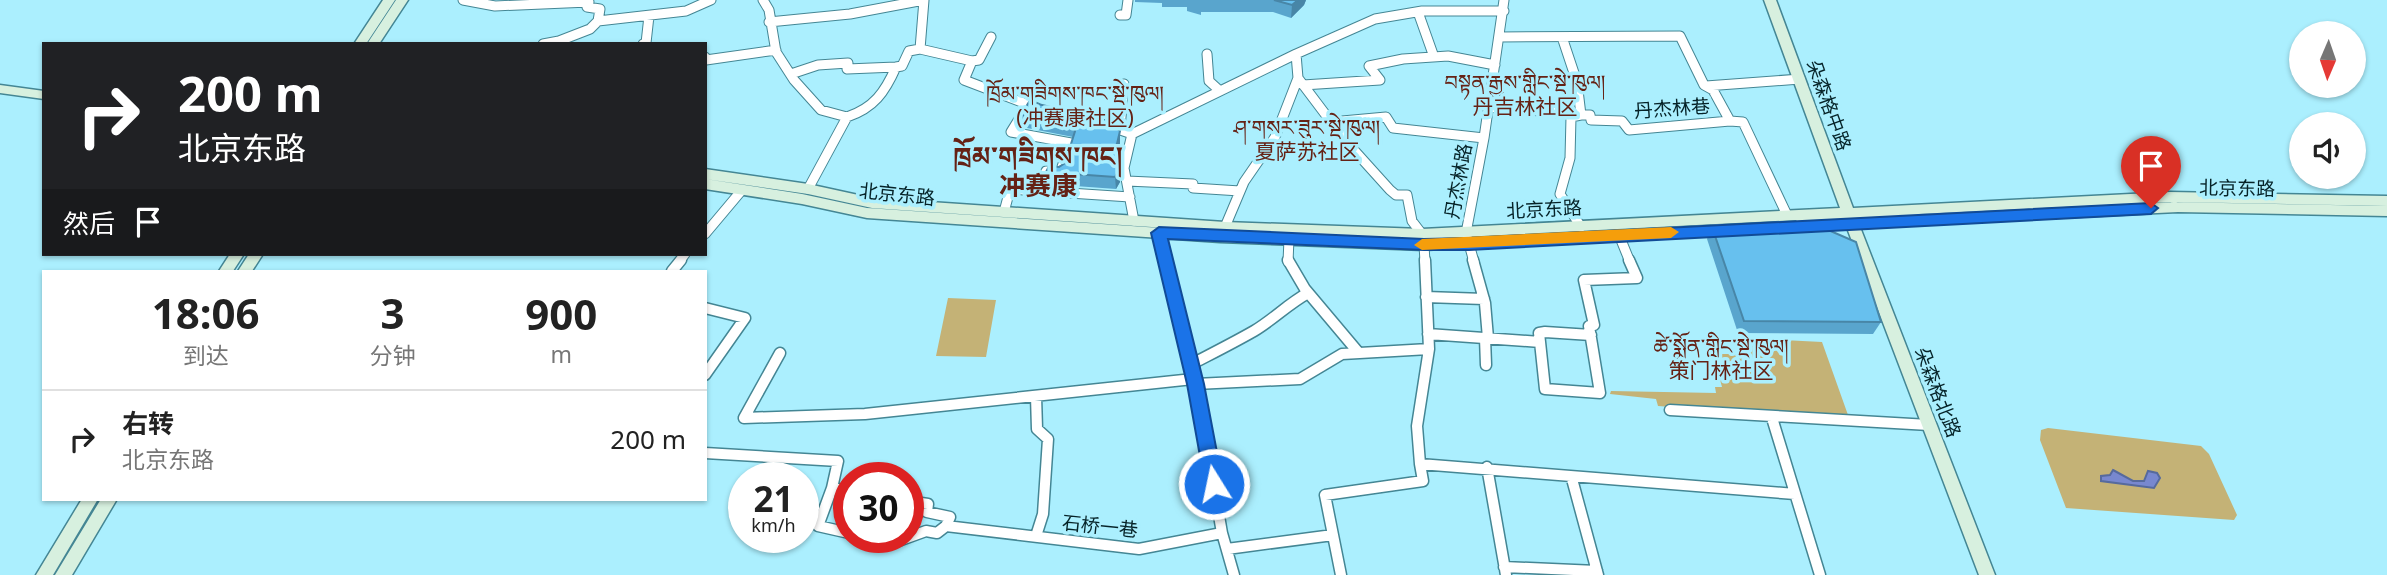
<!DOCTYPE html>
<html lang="zh">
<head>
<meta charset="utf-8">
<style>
	:root { --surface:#fff; --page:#f2f2f2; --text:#222; --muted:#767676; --line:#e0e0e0 }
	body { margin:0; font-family:"Noto Sans","Noto Sans SC","Noto Serif Tibetan",sans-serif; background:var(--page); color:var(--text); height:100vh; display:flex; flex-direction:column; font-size:26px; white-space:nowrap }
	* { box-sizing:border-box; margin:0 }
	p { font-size:23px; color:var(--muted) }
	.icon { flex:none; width:38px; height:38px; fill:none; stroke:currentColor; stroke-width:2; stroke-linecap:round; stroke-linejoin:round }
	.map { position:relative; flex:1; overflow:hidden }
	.drawer { position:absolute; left:42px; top:270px; width:665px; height:231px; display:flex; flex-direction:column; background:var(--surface); border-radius:0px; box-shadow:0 2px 5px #0004 }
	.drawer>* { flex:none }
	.banner { position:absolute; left:42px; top:42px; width:665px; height:214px; border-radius:0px; box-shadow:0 2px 5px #0004; background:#202124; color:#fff; overflow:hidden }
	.needle { width:46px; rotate:182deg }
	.fabs { position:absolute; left:2289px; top:21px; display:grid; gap:14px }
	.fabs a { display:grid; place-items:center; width:77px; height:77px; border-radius:50%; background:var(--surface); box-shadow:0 2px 5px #0004; font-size:35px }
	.speed { position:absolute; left:728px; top:462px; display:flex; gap:14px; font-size:35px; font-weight:700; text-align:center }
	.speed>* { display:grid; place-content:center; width:91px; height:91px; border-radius:50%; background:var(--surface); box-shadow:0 2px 5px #0004; line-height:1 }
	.speed small { font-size:18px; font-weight:400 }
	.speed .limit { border:10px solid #d22; background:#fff; color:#111 }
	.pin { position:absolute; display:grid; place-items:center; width:60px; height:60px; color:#fff; margin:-72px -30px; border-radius:50% 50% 50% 0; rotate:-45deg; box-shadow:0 0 7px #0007 }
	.pin .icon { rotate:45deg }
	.me { position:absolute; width:77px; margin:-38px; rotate:350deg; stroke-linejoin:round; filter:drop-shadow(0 0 5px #0008) }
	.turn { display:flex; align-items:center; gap:24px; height:147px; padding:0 21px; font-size:32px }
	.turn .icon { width:91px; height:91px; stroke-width:2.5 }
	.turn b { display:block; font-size:49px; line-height:60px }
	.then { display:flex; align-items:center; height:66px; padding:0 21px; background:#0003; gap:14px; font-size:26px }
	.eta { display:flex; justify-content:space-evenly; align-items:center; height:119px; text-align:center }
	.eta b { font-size:42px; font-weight:700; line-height:49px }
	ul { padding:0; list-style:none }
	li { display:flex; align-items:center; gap:21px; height:98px; padding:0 21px; border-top:2px solid var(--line) }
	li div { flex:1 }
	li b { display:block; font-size:26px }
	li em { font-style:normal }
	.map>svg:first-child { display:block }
	.green { fill:#c4b276 }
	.water { fill:#7888cf; stroke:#566a9d; stroke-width:2 }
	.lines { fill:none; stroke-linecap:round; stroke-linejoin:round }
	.street-far1-casing { stroke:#448694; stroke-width:11 }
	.street-casing { stroke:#448694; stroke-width:13 }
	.secondary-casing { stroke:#448694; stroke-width:3 }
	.street-far1 { stroke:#fff; stroke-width:9 }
	.street { stroke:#fff; stroke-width:10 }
	.secondary { fill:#d7f0df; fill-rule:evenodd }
	.wall { fill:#59a5cd }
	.shaded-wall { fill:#4886a7 }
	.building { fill:#67c0ee; stroke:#4886a7; stroke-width:2 }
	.route { fill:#1a73e8; stroke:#114b97; stroke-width:2 }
	.slow { fill:#f59e0b }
	.labels { text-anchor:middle; stroke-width:7; stroke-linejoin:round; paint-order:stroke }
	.street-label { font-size:19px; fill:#062328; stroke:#abeffe }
	.neighbourhood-label { font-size:21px; fill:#652215; stroke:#abeffe }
	.district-label { font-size:26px; font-weight:bold; fill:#652215; stroke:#abeffe }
</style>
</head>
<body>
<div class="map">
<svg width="2387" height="575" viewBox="0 0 2387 575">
	<rect width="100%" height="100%" fill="#abeffe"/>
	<path class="green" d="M 948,298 L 996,300 L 986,357 L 936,356 Z
		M 1740,338 L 1822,342 L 1848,415 L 1777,413 L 1776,410 L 1764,411 L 1764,414 L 1658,406 L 1656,399 L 1610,394 L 1611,391 L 1716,393 L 1715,387 L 1722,387 L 1713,354 L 1733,354 L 1742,348 Z
		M 2048,428 L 2201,446 L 2209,454 L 2237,515 L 2234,520 L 2066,508 L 2040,440 L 2041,430 Z"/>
	<path class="water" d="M 2113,470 L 2133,481 L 2144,481 L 2148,471 L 2157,473 L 2160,478 L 2154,488 L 2101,481 L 2101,476 L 2110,475 Z"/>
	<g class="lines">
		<defs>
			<path id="street-far1" d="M 463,0 L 495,6 L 589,2 L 587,7 L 600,9 L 598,21
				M 763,0 L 769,10 L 776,52 L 794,80 L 821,110 L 847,117 L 808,189
				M 924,0 L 920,49 L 972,61 L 964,80 L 1037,108
				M 1418,12 L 1434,57
				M 1120,15 L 1126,15 L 1128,0
				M 769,22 L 850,14 L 924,0
				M 1499,37 L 1680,36 L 1704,85 L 1713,90 L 1730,121 L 1743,122 L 1787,215
				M 1562,37 L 1577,82 L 1581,115 L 1590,115 L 1591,120 L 1622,121 L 1629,130 L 1730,121
				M 543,44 L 559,41
				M 558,44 L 559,41 L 590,29 L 598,21 L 686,11 L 711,0
				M 643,44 L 646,43 L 649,16
				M 1207,54 L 1209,81 L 1220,91
				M 705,57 L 706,60 L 776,50
				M 972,61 L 979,60 L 991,37
				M 791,74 L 818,65 L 848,63 L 847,69 L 896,67
				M 1298,78 L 1344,139 L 1390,190 L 1396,195 L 1407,195 L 1412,221 L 1422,234
				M 1303,85 L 1380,80 L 1369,66 L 1403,59 L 1448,56 L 1495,65
				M 1706,86 L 1800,79
				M 1487,106 L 1581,115 L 1571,117 L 1570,158 L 1560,194 L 1581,227
				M 847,117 C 874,108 885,92 896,67 L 902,66 L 909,51 L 920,49
				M 1331,122 L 1386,117 L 1393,128 L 1484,138
				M 1103,124 L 1132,134
				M 1120,128 L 1124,84
				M 1132,134 L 1296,54 L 1375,19 L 1422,11 L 1504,11
				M 1132,134 L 1124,168 L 1134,221
				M 1127,181 L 1193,184 L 1193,188 L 1240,191
				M 1010,189 L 1130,197
				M 1004,212 L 1012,182 L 1041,182 L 1046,171 L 1060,172 L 1071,143 L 1011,132 L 1027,106
				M 1225,227 L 1244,182 L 1275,137 L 1298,78 L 1296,54
				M 1159,233 L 1166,262
				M 705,234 L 742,190
				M 1619,235 L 1630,262
				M 1424,245 L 1425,262
				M 679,262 L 685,254
				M 1288,262 L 1289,239
				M 1474,262 L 1466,233 L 1484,138 L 1504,0"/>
			<path id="street" d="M 1166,260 L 1196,384 L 1222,533 L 1234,575
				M 1288,260 L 1305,289 L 1358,352
				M 1473,260 L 1485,303 L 1488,338
				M 672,271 L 681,260
				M 1426,297 L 1484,299
				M 705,308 L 745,318 L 705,375
				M 1428,334 L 1540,342 L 1539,333 L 1545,332 L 1591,335
				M 1485,338 L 1486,365
				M 1540,342 L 1545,389 L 1600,393 L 1589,326 L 1594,325 L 1584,280 L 1637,278 L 1629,260
				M 1190,365 C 1211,354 1233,343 1254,331 C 1274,319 1288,304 1308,293
				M 1196,384 L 1300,379 L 1342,354 L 1429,349
				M 1036,396 L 1037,429 L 1048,439 L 1043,514 L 1036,536
				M 1670,410 L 1929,425
				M 744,418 L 865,414 L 1193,379
				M 744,418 L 780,353
				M 1772,418 L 1820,575
				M 705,453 L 838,461 L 832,488 L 849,491
				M 1420,464 L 1417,426 L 1429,349 L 1425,260
				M 1487,467 L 1506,575
				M 1572,479 L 1598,575
				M 832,488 L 818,526 L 849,533
				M 908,501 L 928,504 L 927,512 L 950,517 L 946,526 L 1139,549 L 1222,533
				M 1333,535 L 1325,495 L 1423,481 L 1420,464 L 1795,494
				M 868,537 L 893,543 L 926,531 L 937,533 L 946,526
				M 1227,549 L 1333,535 L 1341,575
				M 1504,567 L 1597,571"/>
			<path id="secondary" d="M 383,0 L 395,0 L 366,44 L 354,44 Z
				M 396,0 L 408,0 L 379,44 L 367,44 Z
				M 1764,0 L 1776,0 L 1853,208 L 2170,192 L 2387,196 L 2387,206 L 2170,202 L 1878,216 L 2178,202 L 2387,206 L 2387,216 L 2178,212 L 1860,227 L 1995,575 L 1979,575 L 1847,228 L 1798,230 L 1791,225 L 1797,220 L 1422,239 L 1225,232 L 872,208 L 808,194 L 705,179 L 705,169 L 808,184 L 872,198 L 1225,222 L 1422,229 L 1840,208 Z
				M 0,85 L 44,91 L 44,99 L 0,93 Z
				M 705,179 L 802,194 L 867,208 L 1220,232 L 1424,240 L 1729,224 L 1736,229 L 1729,234 L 1424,250 L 1220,242 L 867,218 L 802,204 L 705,189 Z
				M 230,254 L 244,254 L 233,271 L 219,271 Z
				M 249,254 L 263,254 L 252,271 L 238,271 Z
				M 82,499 L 98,499 L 53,575 L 36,575 Z
				M 101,499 L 117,499 L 72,575 L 55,575 Z"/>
		</defs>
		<use href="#street-far1" class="street-far1-casing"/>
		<use href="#street" class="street-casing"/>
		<use href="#secondary" class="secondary-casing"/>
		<use href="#street-far1" class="street-far1"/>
		<use href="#street" class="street"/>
		<use href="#secondary" class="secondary"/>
	</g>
	<path class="wall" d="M 1135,0 L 1306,0 L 1304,5 L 1291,18 L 1273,12 L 1201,12 L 1201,15 L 1187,11 L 1187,7 L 1162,7 L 1162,3 L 1135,2 Z
		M 1021,115 L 1120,131 L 1120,143 L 1117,158 L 1120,182 L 1116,189 L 1048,184 L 1046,172 L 1065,163 L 1073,137 L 1022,127 Z
		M 1712,227 L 1881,322 L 1873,334 L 1738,333 L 1707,239 Z"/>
	<path class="shaded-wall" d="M 1298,0 L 1306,0 L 1304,5 L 1291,18 L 1292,5 Z
		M 1120,131 L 1120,143 L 1117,160 L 1116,148 Z
		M 1119,170 L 1120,182 L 1116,189 L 1115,177 Z"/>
	<path class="building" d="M 1274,0 L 1298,0 L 1292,5 Z
		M 1029,102 L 1107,120 L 1120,131 L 1116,148 L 1119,170 L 1115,177 L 1046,172 L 1049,166 L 1059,167 L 1065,163 L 1076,128 L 1071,124 L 1021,115 Z
		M 1812,223 L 1856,242 L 1881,322 L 1744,321 L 1712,227 Z"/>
	<path class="route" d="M 2151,203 L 2158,208 L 2151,214 L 1469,250 L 1424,250 L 1168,239 L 1204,384 L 1223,484 L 1220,489 L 1214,491 L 1207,489 L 1205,484 L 1187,384 L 1151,233 L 1159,227 L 1424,239 L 1469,238 Z"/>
	<path class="slow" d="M 1671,227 L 1679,232 L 1671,238 L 1422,250 L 1414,245 L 1422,239 Z"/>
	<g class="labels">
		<g class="street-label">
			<text transform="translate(1829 105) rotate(70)" y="7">朵森格中路</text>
			<text transform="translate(1672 108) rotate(-4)" y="7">丹杰林巷</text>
			<text transform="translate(1458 181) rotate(-80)" y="7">丹杰林路</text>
			<text transform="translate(2237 188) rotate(1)" y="7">北京东路</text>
			<text transform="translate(897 194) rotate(6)" y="7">北京东路</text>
			<text transform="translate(1544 209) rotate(-3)" y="7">北京东路</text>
			<text transform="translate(1938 392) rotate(69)" y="7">朵森格北路</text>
			<text transform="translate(1100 526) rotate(6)" y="7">石桥一巷</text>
		</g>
		<g class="neighbourhood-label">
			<text x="1525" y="90">བསྟན་རྒྱས་གླིང་སྡེ་ཁུལ།<tspan x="1525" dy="24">丹吉林社区</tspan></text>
			<text x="1075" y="101">ཁྲོམ་གཟིགས་ཁང་སྡེ་ཁུལ།<tspan x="1075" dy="24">(冲赛康社区)</tspan></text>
			<text x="1307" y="135">ཤ་གསར་ཟུར་སྡེ་ཁུལ།<tspan x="1307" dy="24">夏萨苏社区</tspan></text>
			<text x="1721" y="354">ཚེ་སྨོན་གླིང་སྡེ་ཁུལ།<tspan x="1721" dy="24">策门林社区</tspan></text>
		</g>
		<g class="district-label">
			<text x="1038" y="165">ཁྲོམ་གཟིགས་ཁང།<tspan x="1038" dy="30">冲赛康</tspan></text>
		</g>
	</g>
</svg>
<div class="fabs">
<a><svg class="needle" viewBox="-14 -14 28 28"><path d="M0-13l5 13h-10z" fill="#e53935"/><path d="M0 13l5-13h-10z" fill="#767676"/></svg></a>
<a><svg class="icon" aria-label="sound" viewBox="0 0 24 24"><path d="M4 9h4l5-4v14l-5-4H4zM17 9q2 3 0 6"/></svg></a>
</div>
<div class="speed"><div>21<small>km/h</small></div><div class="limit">30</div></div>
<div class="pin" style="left:2151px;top:208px;background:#d93025"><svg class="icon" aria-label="arrive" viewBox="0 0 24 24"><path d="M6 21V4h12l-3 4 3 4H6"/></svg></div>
<svg class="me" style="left:1214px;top:484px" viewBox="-20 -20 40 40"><circle r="17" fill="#1a73e8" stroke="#fff" stroke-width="3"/><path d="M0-11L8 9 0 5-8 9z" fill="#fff"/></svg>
<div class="banner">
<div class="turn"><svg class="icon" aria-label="right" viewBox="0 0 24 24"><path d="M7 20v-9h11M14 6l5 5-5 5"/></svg><div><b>200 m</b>北京东路</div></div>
<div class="then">然后<svg class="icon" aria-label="arrive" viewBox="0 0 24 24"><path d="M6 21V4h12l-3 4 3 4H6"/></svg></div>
</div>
<section class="drawer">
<div class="eta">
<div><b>18:06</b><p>到达</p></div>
<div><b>3</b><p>分钟</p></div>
<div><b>900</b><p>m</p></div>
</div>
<ul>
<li><svg class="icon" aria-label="right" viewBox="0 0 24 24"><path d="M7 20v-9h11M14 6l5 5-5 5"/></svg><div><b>右转</b><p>北京东路</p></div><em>200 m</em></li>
</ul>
</section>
</div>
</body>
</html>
